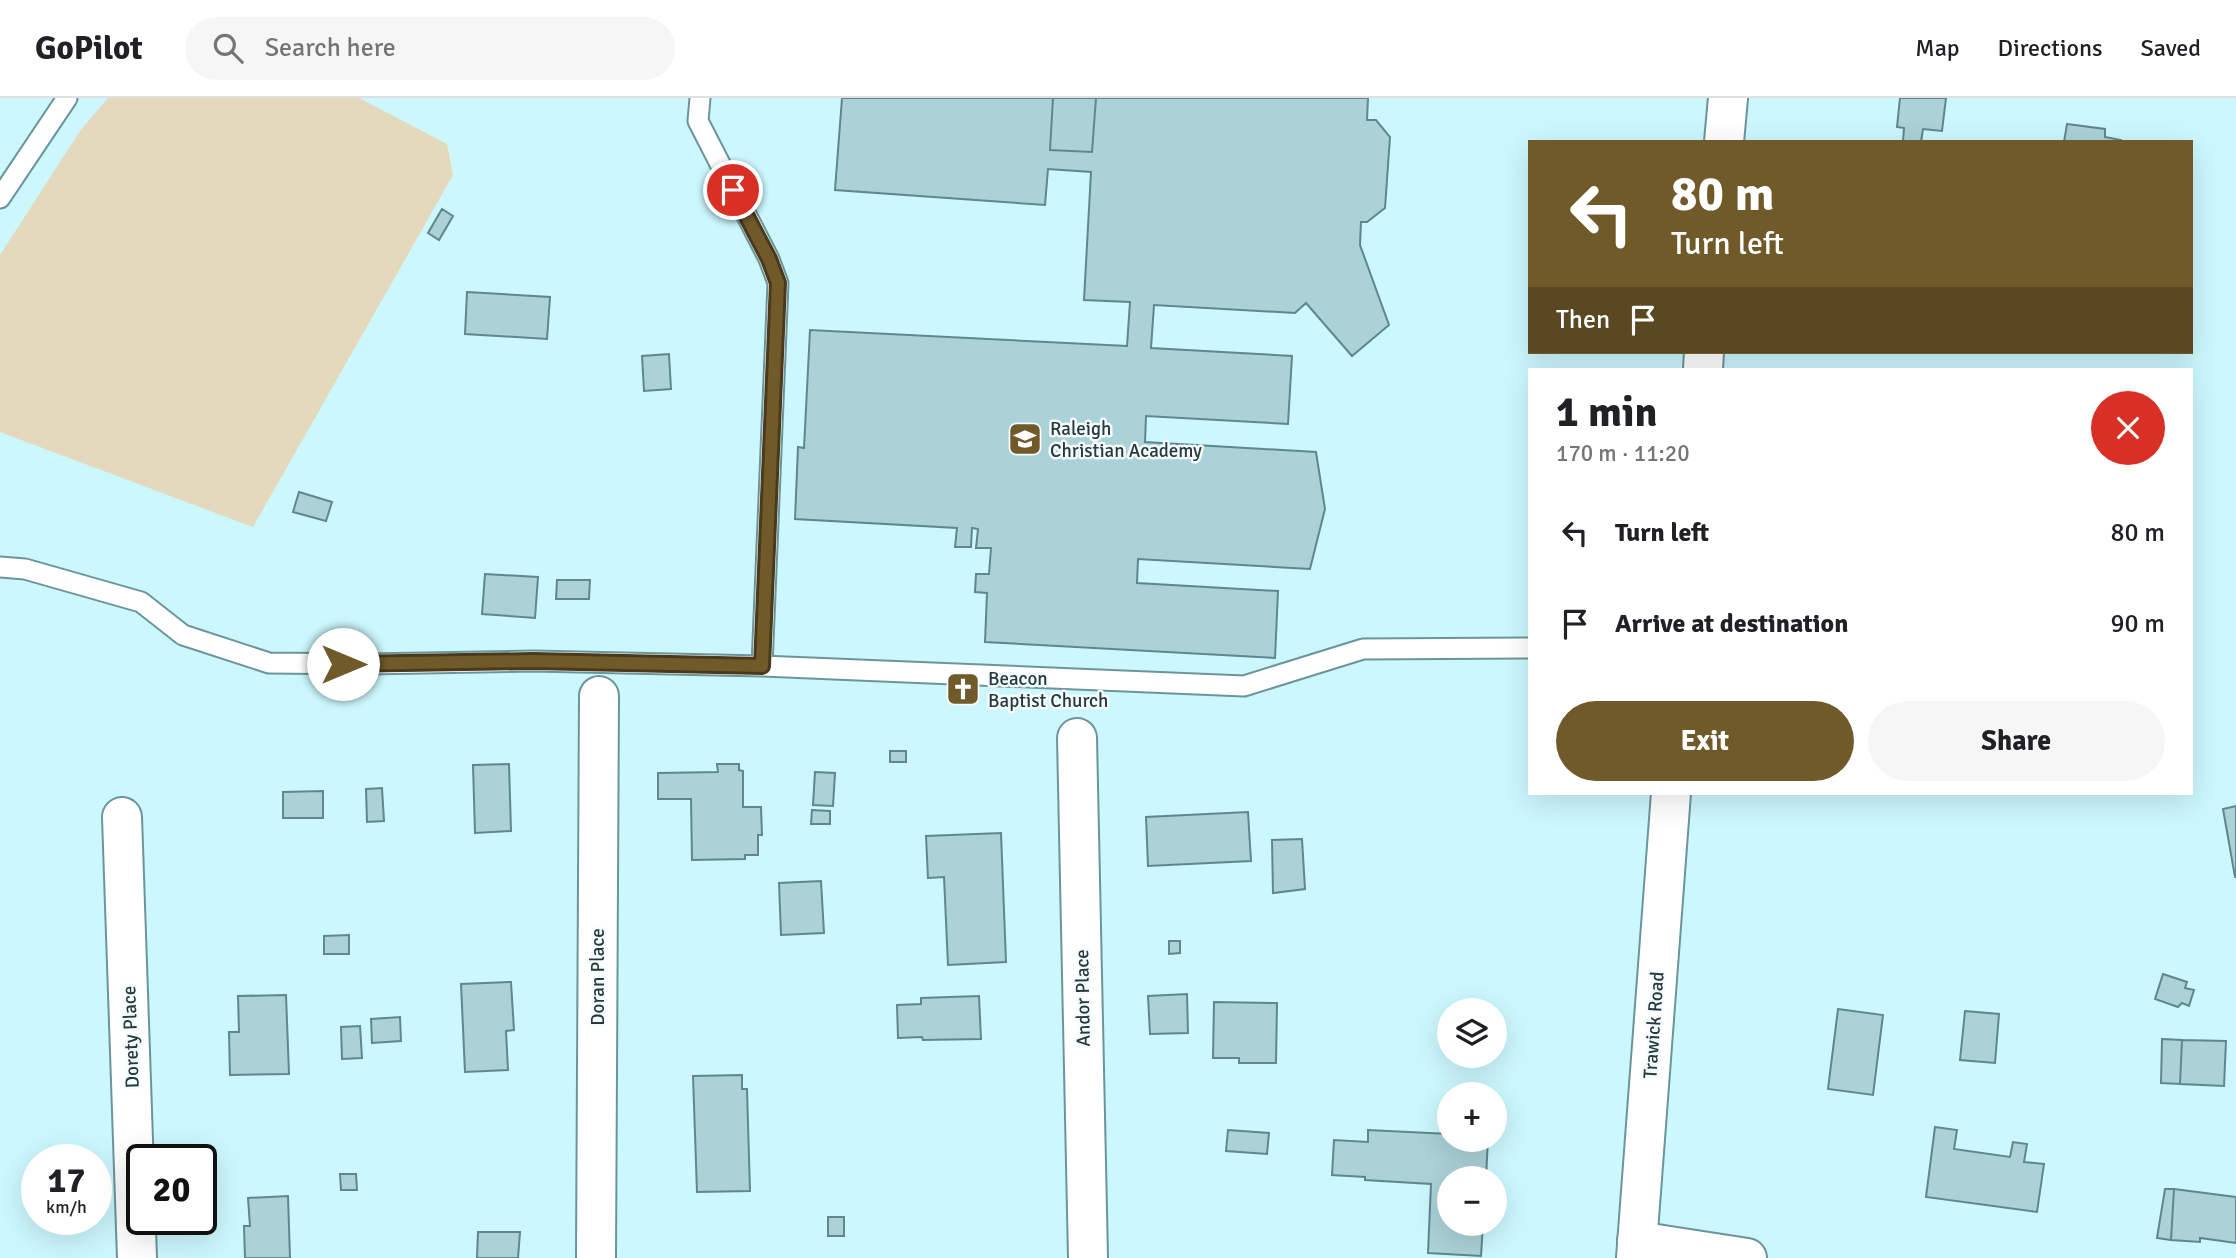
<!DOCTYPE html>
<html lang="en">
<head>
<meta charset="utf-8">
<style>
	:root { --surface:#fff; --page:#f6f6f6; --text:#202124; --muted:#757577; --line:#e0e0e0; --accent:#705a2a }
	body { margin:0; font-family:Signika,sans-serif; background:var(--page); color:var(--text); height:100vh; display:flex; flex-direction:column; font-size:26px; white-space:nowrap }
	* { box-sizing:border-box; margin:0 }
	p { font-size:23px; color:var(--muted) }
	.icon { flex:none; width:38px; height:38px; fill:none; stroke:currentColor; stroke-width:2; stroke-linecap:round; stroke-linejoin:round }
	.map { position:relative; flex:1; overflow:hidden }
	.side { position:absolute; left:1528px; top:270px; width:665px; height:427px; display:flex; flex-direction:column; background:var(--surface); border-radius:0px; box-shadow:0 7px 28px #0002 }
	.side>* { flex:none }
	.banner { position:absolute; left:1528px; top:42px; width:665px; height:214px; border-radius:0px; box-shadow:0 7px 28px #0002; background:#705a2a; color:#fff; overflow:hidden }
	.tools { position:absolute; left:1437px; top:900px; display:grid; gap:14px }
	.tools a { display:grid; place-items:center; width:70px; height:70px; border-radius:50%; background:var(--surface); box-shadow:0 7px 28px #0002; font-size:35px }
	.speed { position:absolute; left:21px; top:1046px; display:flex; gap:14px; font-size:35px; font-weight:700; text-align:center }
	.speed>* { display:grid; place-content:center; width:91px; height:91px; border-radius:50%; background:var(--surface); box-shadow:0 7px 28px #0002; line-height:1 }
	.speed small { font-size:18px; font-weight:400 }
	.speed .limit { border:4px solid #111; border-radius:10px; background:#fff; color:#111 }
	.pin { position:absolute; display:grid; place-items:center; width:60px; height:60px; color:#fff; margin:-30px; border:4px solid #fff; border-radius:50%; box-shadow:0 2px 7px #0007 }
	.me { position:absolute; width:77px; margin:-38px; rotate:90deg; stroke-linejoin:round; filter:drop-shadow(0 0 5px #0008) }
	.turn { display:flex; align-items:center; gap:24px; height:147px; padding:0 28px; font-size:32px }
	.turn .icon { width:91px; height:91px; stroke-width:2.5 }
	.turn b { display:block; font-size:49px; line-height:60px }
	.then { display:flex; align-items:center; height:66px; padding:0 28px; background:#0003; gap:14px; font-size:26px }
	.round { display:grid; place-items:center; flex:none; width:74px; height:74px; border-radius:37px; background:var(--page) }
	.headline { display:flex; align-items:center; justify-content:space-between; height:119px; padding:0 28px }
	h1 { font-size:42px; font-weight:700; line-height:52px }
	.primary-button { display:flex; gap:14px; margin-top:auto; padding:14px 28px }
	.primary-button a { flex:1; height:80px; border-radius:42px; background:var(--accent); color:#fff; font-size:28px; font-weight:700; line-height:80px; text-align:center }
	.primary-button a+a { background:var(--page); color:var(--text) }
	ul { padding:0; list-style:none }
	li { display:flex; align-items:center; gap:21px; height:91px; padding:0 28px }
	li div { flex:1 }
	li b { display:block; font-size:26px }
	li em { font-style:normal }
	header { display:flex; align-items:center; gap:42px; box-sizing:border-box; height:98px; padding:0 35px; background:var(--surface); border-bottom:2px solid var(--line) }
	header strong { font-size:33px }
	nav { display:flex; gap:38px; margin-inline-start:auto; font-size:24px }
	.search { width:490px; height:63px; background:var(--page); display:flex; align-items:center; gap:18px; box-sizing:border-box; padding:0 24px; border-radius:38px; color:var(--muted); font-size:26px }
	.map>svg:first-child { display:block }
	.green { fill:#e4d8bd }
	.building { fill:#aad2d7; stroke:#5f878d; stroke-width:2 }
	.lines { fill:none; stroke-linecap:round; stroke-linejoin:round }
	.service-casing { stroke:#6c959b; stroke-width:23 }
	.minor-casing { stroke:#6c959b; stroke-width:42 }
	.tertiary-casing { stroke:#6c959b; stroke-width:42 }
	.service { stroke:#fff; stroke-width:19 }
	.minor { stroke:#fff; stroke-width:38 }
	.tertiary { stroke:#fff; stroke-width:38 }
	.route-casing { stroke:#493a1b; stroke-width:18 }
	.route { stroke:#705a2a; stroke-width:12 }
	.labels { text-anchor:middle; stroke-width:5; stroke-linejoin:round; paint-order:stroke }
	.poi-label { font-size:19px; fill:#27393b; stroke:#f4fcfe; text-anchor:start }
	.street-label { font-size:19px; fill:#27393b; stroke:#f4fcfe }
</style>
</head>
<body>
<header>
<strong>GoPilot</strong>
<div class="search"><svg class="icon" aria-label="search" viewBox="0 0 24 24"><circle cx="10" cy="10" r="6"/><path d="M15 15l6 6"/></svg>Search here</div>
<nav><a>Map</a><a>Directions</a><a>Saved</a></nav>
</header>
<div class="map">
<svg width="2236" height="1160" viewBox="0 0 2236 1160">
	<rect width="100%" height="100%" fill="#cbf7fd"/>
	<path class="green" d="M 108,0 L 359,0 L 447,46 L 453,77 L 253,429 L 0,334 L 0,157 L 80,33 Z"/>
	<path class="building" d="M 842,0 L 1053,0 L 1050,52 L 1092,54 L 1096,0 L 1368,0 L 1367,22 L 1376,22 L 1390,39 L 1385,110 L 1367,124 L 1361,124 L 1360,147 L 1389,227 L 1352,258 L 1306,205 L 1295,215 L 1154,207 L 1151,250 L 1292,258 L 1288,326 L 1146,318 L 1145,344 L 1316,354 L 1325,411 L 1310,471 L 1138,461 L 1137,485 L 1278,493 L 1275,560 L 985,544 L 987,495 L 975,494 L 976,476 L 989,476 L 991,450 L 976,450 L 978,431 L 972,430 L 971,449 L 955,449 L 957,430 L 795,421 L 798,349 L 804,350 L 810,232 L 1127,248 L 1130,204 L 1084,202 L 1091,74 L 1048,71 L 1045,107 L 835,92 Z
		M 842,0 L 1368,0 L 1367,22 L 1376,22 L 1390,39 L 1385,110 L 1367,124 L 1361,124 L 1360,147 L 1389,227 L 1352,258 L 1306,205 L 1295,215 L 1154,207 L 1151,250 L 1292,258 L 1288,326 L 1146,318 L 1145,344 L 1316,354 L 1325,411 L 1310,471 L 1138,461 L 1137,485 L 1278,493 L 1275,560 L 985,544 L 987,495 L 975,494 L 976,476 L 989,476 L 991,450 L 976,450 L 978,431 L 972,430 L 971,449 L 955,449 L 957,430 L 795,421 L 798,349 L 804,350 L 810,232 L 1127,248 L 1130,204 L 1084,202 L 1091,74 L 1048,71 L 1045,107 L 835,92 Z
		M 1053,0 L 1096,0 L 1092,54 L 1050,52 Z
		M 1900,0 L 1946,0 L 1942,33 L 1923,31 L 1921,44 L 1903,43 L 1904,30 L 1897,29 Z
		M 2067,26 L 2105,31 L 2105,39 L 2121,42 L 2121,44 L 2064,44 Z
		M 442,111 L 453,118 L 439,142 L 428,135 Z
		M 467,194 L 550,199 L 547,241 L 465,236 Z
		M 669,256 L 671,291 L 644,293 L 642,258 Z
		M 299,394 L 332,404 L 326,423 L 293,414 Z
		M 485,476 L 538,479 L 535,520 L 482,516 Z
		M 557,482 L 590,482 L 589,501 L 556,501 Z
		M 890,653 L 906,653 L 906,664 L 890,664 Z
		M 509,666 L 511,733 L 475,735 L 473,667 Z
		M 717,666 L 739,666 L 739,672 L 743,673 L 743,709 L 761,709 L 762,737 L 758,737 L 758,757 L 745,757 L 745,761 L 692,762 L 691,701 L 658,701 L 658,675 L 718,674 Z
		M 815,674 L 835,675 L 833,708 L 813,707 Z
		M 382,690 L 384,723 L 367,724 L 366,691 Z
		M 323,693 L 323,720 L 283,720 L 283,694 Z
		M 2236,708 L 2236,779 L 2235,779 L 2223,711 Z
		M 812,712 L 830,713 L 830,726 L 811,726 Z
		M 1248,714 L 1251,763 L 1148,768 L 1146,719 Z
		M 1001,735 L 1006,864 L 948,867 L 944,779 L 928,780 L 926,738 Z
		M 1302,741 L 1305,791 L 1273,795 L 1272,742 Z
		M 821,783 L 824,835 L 781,837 L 779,785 Z
		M 349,837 L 349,856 L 324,856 L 324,838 Z
		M 1169,843 L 1180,843 L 1180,855 L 1169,856 Z
		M 2163,876 L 2187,884 L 2185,890 L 2194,892 L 2189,908 L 2182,905 L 2178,909 L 2155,901 Z
		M 511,884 L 514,932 L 506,933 L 508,972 L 465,974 L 461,886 Z
		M 1187,896 L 1188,935 L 1150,936 L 1148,898 Z
		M 286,897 L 289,976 L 230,977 L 229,934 L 239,934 L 238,898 Z
		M 979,898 L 981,941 L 923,942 L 922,939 L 898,940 L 897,907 L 921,906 L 921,900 Z
		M 1214,904 L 1277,905 L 1276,965 L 1239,965 L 1239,960 L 1213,960 Z
		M 1838,911 L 1883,917 L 1873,997 L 1828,991 Z
		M 1965,913 L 1999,916 L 1995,965 L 1960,962 Z
		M 400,919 L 401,943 L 372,945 L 371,921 Z
		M 360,928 L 362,960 L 342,961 L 341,929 Z
		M 2162,941 L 2182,942 L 2180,986 L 2161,985 Z
		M 2182,942 L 2226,943 L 2224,988 L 2180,986 Z
		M 742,977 L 742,991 L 747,991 L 750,1093 L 697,1094 L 693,978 Z
		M 1935,1029 L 1957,1032 L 1954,1051 L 2010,1059 L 2013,1044 L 2027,1046 L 2024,1064 L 2044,1066 L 2037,1114 L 1926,1099 Z
		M 1228,1032 L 1269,1035 L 1267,1056 L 1226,1053 Z
		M 1368,1032 L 1449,1036 L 1449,1041 L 1488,1041 L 1486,1080 L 1449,1080 L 1449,1125 L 1483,1125 L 1481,1158 L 1428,1155 L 1431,1086 L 1365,1082 L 1365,1079 L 1332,1077 L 1334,1042 L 1368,1044 Z
		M 340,1076 L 356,1076 L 357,1092 L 341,1092 Z
		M 2165,1091 L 2174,1091 L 2171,1142 L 2157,1140 Z
		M 2174,1091 L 2236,1099 L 2236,1145 L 2200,1140 L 2200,1144 L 2171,1142 Z
		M 288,1098 L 290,1160 L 245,1160 L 244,1128 L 250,1128 L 248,1100 Z
		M 828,1119 L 844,1119 L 844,1138 L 828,1138 Z
		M 478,1134 L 520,1134 L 518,1160 L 477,1160 Z"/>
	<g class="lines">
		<defs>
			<path id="service" d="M 700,0 L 698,23 L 769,161 L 778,185 L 762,568 L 1244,588 L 1363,551 L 1530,550
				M 0,100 L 67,0
				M 0,469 L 25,471 L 141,504 L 183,537 L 269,565 L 367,566 L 533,563 L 762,568"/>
			<path id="minor" d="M 1077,640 L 1088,1160
				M 122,719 L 137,1160
				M 1637,1143 L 1747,1160
				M 596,1160 L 599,598"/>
			<path id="tertiary" d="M 1724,44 L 1728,0
				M 1703,271 L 1704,254
				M 1636,1160 L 1671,695"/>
		</defs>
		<use href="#service" class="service-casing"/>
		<use href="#minor" class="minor-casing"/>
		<use href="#tertiary" class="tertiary-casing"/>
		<use href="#service" class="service"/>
		<use href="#minor" class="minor"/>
		<use href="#tertiary" class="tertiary"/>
	</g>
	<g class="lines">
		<defs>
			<path id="route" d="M 343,566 L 533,563 L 762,568 L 778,185 L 769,161 L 733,92"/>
		</defs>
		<use href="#route" class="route-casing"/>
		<use href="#route" class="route"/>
	</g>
	<defs>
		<symbol id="school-square" viewBox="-11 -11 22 22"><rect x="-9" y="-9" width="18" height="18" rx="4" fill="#705a2a" stroke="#f4fcfe"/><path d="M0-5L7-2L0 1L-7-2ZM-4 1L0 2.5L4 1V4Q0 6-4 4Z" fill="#fff"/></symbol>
		<symbol id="church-square" viewBox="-11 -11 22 22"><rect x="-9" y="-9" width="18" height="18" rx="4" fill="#705a2a" stroke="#f4fcfe"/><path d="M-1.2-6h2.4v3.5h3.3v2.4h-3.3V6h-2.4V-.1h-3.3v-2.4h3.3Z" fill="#fff"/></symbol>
	</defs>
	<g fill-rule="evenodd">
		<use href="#school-square" x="1006" y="322" width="38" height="38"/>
		<use href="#church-square" x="944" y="572" width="38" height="38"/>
	</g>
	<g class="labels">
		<g class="poi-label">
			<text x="1050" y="337">Raleigh<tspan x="1050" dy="22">Christian Academy</tspan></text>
			<text x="988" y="587">Beacon<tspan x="988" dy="22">Baptist Church</tspan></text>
		</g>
		<g class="street-label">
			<text transform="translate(597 879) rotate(-90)" y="7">Doran Place</text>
			<text transform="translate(1082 900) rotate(-91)" y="7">Andor Place</text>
			<text transform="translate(1653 927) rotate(-86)" y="7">Trawick Road</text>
			<text transform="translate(130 939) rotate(-92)" y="7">Dorety Place</text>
		</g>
	</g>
</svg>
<div class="tools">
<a><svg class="icon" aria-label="layers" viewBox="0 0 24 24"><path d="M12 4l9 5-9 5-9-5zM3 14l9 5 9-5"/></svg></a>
<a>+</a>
<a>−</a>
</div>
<div class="speed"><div>17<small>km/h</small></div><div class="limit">20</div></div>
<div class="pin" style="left:733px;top:92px;background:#d93025"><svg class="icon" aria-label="arrive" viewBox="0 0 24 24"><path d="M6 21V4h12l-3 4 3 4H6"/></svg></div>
<svg class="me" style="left:343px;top:566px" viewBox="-20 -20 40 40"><circle r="19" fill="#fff"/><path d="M0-13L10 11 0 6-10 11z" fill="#705a2a"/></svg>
<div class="banner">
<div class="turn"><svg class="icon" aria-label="left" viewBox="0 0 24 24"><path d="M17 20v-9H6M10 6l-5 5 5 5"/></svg><div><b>80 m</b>Turn left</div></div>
<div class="then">Then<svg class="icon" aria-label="arrive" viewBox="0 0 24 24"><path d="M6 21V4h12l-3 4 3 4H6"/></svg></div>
</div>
<section class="side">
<div class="headline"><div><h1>1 min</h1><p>170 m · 11:20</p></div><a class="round" style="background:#d93025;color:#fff"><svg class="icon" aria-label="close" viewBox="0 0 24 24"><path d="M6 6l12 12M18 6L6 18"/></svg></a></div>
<ul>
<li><svg class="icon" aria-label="left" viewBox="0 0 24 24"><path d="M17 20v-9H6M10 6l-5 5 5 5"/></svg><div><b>Turn left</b></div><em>80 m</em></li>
<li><svg class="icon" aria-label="arrive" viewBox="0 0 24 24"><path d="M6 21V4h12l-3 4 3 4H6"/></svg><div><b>Arrive at destination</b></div><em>90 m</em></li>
</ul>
<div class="primary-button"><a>Exit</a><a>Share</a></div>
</section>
</div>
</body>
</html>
